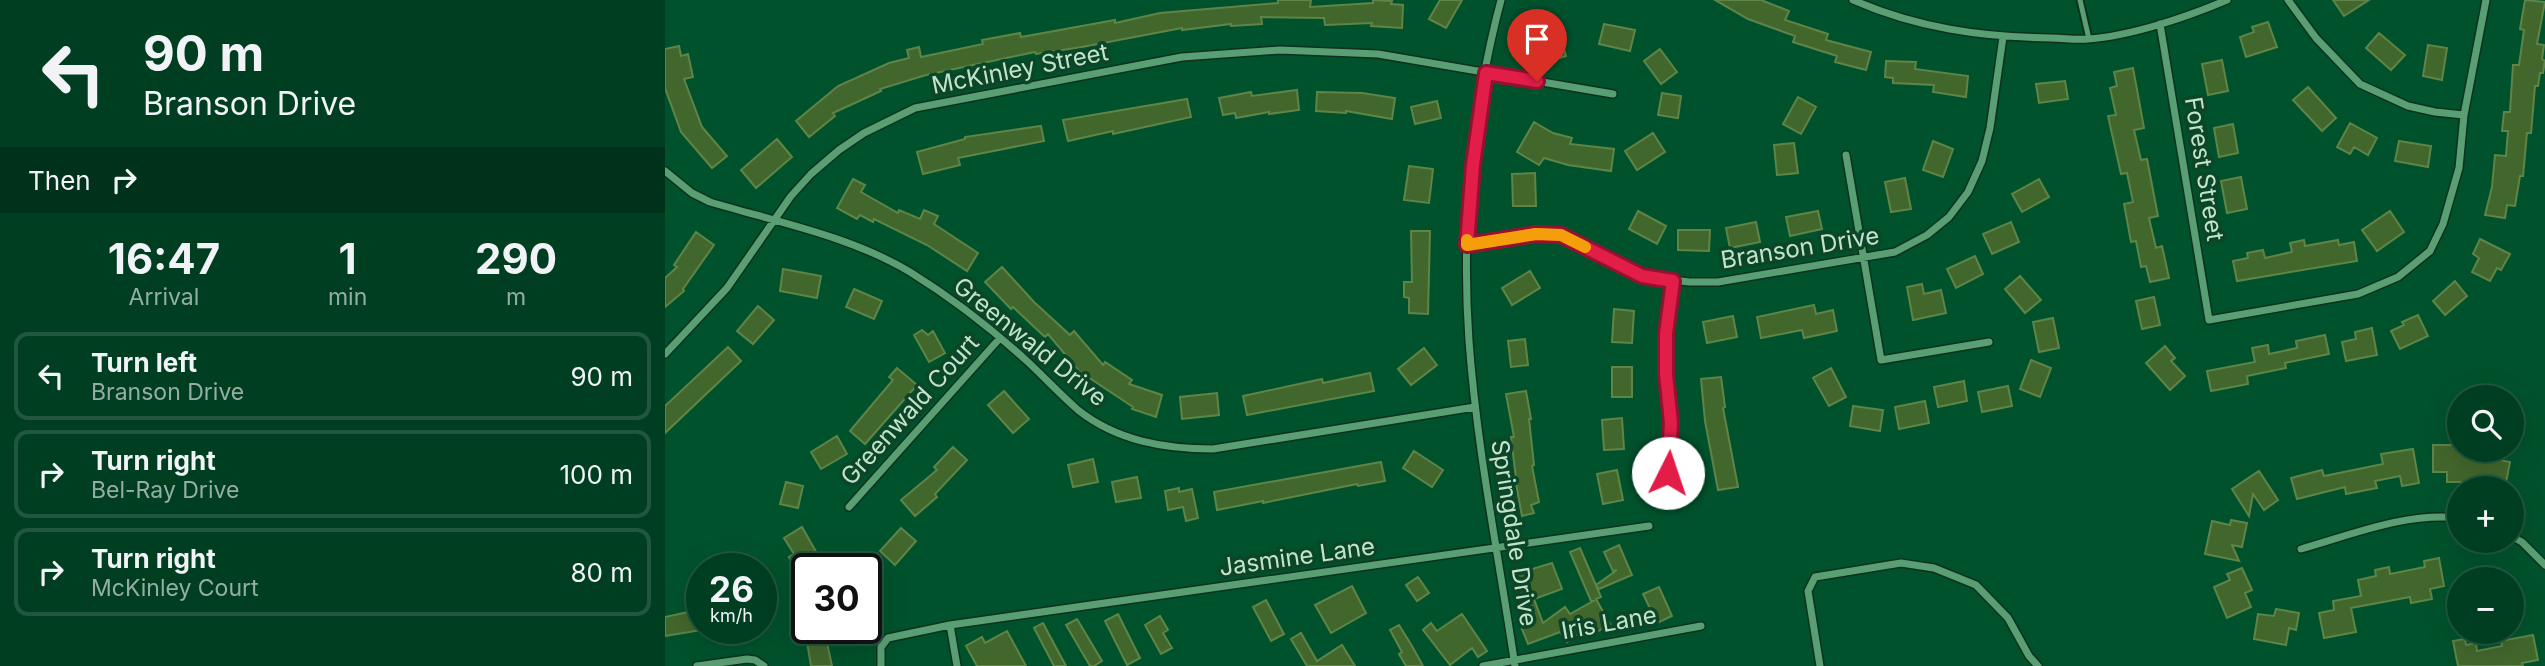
<!DOCTYPE html>
<html lang="en">
<head>
<meta charset="utf-8">
<style>
	:root { --surface:#003e21; --page:#0a452a; --text:#f1f3f6; --muted:#95aea5; --line:#22573f }
	body { margin:0; font-family:Inter,sans-serif; background:var(--page); color:var(--text); height:100vh; display:flex; flex-direction:column; font-size:26px; white-space:nowrap }
	* { box-sizing:border-box; margin:0 }
	p { font-size:23px; color:var(--muted) }
	.icon { flex:none; width:38px; height:38px; fill:none; stroke:currentColor; stroke-width:2; stroke-linecap:round; stroke-linejoin:round }
	.map { position:relative; flex:1; overflow:hidden }
	.side { display:flex; flex-direction:column; background:var(--surface); width:665px }
	.side>* { flex:none }
	.top-card { background:#003e21; color:var(--text); overflow:hidden }
	.tools { position:absolute; left:1782px; top:385px; display:grid; gap:14px }
	.tools a { display:grid; place-items:center; width:77px; height:77px; border-radius:50%; background:var(--surface); box-shadow:0 7px 28px #0002,0 0 0 2px var(--line); font-size:35px }
	.speed { position:absolute; left:21px; top:553px; display:flex; gap:14px; font-size:35px; font-weight:700; text-align:center }
	.speed>* { display:grid; place-content:center; width:91px; height:91px; border-radius:50%; background:var(--surface); box-shadow:0 7px 28px #0002,0 0 0 2px var(--line); line-height:1 }
	.speed small { font-size:18px; font-weight:400 }
	.speed .limit { border:4px solid #111; border-radius:10px; background:#fff; color:#111 }
	.pin { position:absolute; display:grid; place-items:center; width:60px; height:60px; color:#fff; margin:-72px -30px; border-radius:50% 50% 50% 0; rotate:-45deg; box-shadow:0 0 7px #0007 }
	.pin .icon { rotate:45deg }
	.me { position:absolute; width:77px; margin:-38px; rotate:4deg; stroke-linejoin:round; filter:drop-shadow(0 0 5px #0008) }
	.turn { display:flex; align-items:center; gap:24px; height:147px; padding:0 28px; font-size:32px }
	.turn .icon { width:91px; height:91px; stroke-width:2.5 }
	.turn b { display:block; font-size:49px; line-height:60px }
	.then { display:flex; align-items:center; height:66px; padding:0 28px; background:#0003; gap:14px; font-size:26px }
	.eta { display:flex; justify-content:space-evenly; align-items:center; height:119px; text-align:center }
	.eta b { font-size:42px; font-weight:700; line-height:49px }
	ul { padding:0; list-style:none }
	li { display:flex; align-items:center; gap:21px; height:88px; margin:0 14px 10px; padding:0 14px; border:4px solid var(--line); border-radius:14px }
	li div { flex:1 }
	li b { display:block; font-size:26px }
	li em { font-style:normal }
	main { display:flex; flex:1; min-height:0 }
	.map>svg:first-child { display:block }
	.building { fill:#42672c; stroke:#5e8448; stroke-width:2 }
	.lines { fill:none; stroke-linecap:round; stroke-linejoin:round }
	.lane-casing { stroke:#0d321d; stroke-width:9 }
	.street-casing { stroke:#0d321d; stroke-width:10 }
	.lane { stroke:#5a9f74; stroke-width:5 }
	.street { stroke:#5a9f74; stroke-width:7 }
	.route-casing { stroke:#92132f; stroke-width:18 }
	.route { stroke:#e11d48; stroke-width:12 }
	.slow { stroke:#f59e0b; stroke-width:12 }
	.labels { text-anchor:middle; stroke-width:7; stroke-linejoin:round; paint-order:stroke }
	.street-label { font-size:24px; fill:#c2e4cd; stroke:#0c4527 }
</style>
</head>
<body>
<main>
<section class="side">
<div class="top-card">
<div class="turn"><svg class="icon" aria-label="left" viewBox="0 0 24 24"><path d="M17 20v-9H6M10 6l-5 5 5 5"/></svg><div><b>90 m</b>Branson Drive</div></div>
<div class="then">Then<svg class="icon" aria-label="right" viewBox="0 0 24 24"><path d="M7 20v-9h11M14 6l5 5-5 5"/></svg></div>
</div>
<div class="eta">
<div><b>16:47</b><p>Arrival</p></div>
<div><b>1</b><p>min</p></div>
<div><b>290</b><p>m</p></div>
</div>
<ul>
<li><svg class="icon" aria-label="left" viewBox="0 0 24 24"><path d="M17 20v-9H6M10 6l-5 5 5 5"/></svg><div><b>Turn left</b><p>Branson Drive</p></div><em>90 m</em></li>
<li><svg class="icon" aria-label="right" viewBox="0 0 24 24"><path d="M7 20v-9h11M14 6l5 5-5 5"/></svg><div><b>Turn right</b><p>Bel-Ray Drive</p></div><em>100 m</em></li>
<li><svg class="icon" aria-label="right" viewBox="0 0 24 24"><path d="M7 20v-9h11M14 6l5 5-5 5"/></svg><div><b>Turn right</b><p>McKinley Court</p></div><em>80 m</em></li>
</ul>
</section>
<div class="map">
<svg width="1880" height="666" viewBox="0 0 1880 666">
	<rect width="100%" height="100%" fill="#00522c"/>
	<path class="building" d="M 613,0 L 646,0 L 645,7 L 708,3 L 708,0 L 727,1 L 726,4 L 738,5 L 737,28 L 706,26 L 707,23 L 660,25 L 659,18 L 596,17 L 597,24 L 566,26 L 566,24 L 517,30 L 517,28 L 417,47 L 371,54 L 370,52 L 261,75 L 215,89 L 216,91 L 168,113 L 170,116 L 144,137 L 131,121 L 173,86 L 224,63 L 244,58 L 242,50 L 254,47 L 256,57 L 318,44 L 317,40 L 355,33 L 356,37 L 450,20 L 450,23 L 495,13 L 613,3 Z
		M 775,0 L 797,0 L 781,28 L 764,19 Z
		M 1050,0 L 1096,0 L 1124,11 L 1120,20 L 1163,34 L 1161,40 L 1206,52 L 1201,70 L 1170,62 L 1172,56 L 1128,42 L 1130,36 L 1083,19 Z
		M 1668,0 L 1704,0 L 1679,16 Z
		M 1860,0 L 1880,2 L 1872,44 L 1879,45 L 1877,59 L 1880,61 L 1878,73 L 1875,73 L 1873,86 L 1870,86 L 1866,133 L 1862,133 L 1858,176 L 1855,176 L 1850,206 L 1842,205 L 1840,218 L 1820,215 L 1827,187 L 1830,155 L 1841,156 L 1843,131 L 1837,131 L 1839,112 L 1845,112 L 1848,65 L 1854,65 L 1859,30 L 1855,29 Z
		M 1603,22 L 1612,47 L 1581,57 L 1575,37 L 1589,32 L 1587,27 Z
		M 939,24 L 970,30 L 965,51 L 934,44 Z
		M 893,28 L 901,56 L 881,62 L 872,34 Z
		M 1714,33 L 1740,55 L 1726,70 L 1701,48 Z
		M 1763,45 L 1782,48 L 1777,80 L 1758,76 Z
		M 14,46 L 16,56 L 23,54 L 28,77 L 19,79 L 37,127 L 62,156 L 47,168 L 16,132 L 0,88 L 0,49 Z
		M 995,49 L 1012,72 L 996,84 L 979,61 Z
		M 1557,60 L 1563,91 L 1543,95 L 1537,64 Z
		M 1221,61 L 1251,62 L 1250,69 L 1303,76 L 1301,97 L 1268,92 L 1269,85 L 1228,83 L 1228,78 L 1220,77 Z
		M 1468,68 L 1479,128 L 1469,130 L 1476,160 L 1482,159 L 1493,216 L 1484,218 L 1491,248 L 1497,246 L 1504,278 L 1485,282 L 1481,266 L 1476,267 L 1471,241 L 1466,242 L 1459,204 L 1468,202 L 1462,173 L 1456,174 L 1443,116 L 1451,115 L 1445,88 L 1452,86 L 1449,72 Z
		M 1400,81 L 1403,99 L 1374,103 L 1371,84 Z
		M 1643,87 L 1671,118 L 1657,131 L 1628,100 Z
		M 632,90 L 634,110 L 604,114 L 604,112 L 571,118 L 570,113 L 558,115 L 554,98 L 586,92 L 587,96 Z
		M 652,92 L 697,93 L 730,98 L 727,119 L 681,111 L 681,113 L 651,111 Z
		M 997,93 L 1016,96 L 1013,118 L 993,115 Z
		M 1133,97 L 1151,107 L 1136,134 L 1118,124 Z
		M 522,99 L 526,117 L 448,134 L 448,131 L 403,141 L 398,120 Z
		M 772,101 L 776,118 L 750,124 L 746,107 Z
		M 869,122 L 888,133 L 907,138 L 905,144 L 949,149 L 946,171 L 903,165 L 879,158 L 874,165 L 852,152 Z
		M 1685,123 L 1712,138 L 1703,155 L 1689,147 L 1685,154 L 1672,147 Z
		M 1568,124 L 1573,153 L 1554,157 L 1549,128 Z
		M 376,126 L 379,141 L 293,158 L 295,165 L 258,174 L 252,152 L 300,139 L 300,137 Z
		M 988,133 L 1000,152 L 972,170 L 960,151 Z
		M 112,139 L 127,157 L 91,188 L 76,170 Z
		M 1268,141 L 1288,149 L 1278,177 L 1258,170 Z
		M 1734,141 L 1766,146 L 1763,167 L 1730,161 Z
		M 1129,143 L 1133,173 L 1112,175 L 1109,145 Z
		M 744,166 L 768,169 L 764,203 L 739,200 Z
		M 870,173 L 871,206 L 848,206 L 847,174 Z
		M 1576,177 L 1582,209 L 1562,213 L 1556,181 Z
		M 1240,178 L 1246,209 L 1226,212 L 1220,182 Z
		M 188,179 L 200,185 L 196,192 L 233,213 L 234,210 L 255,219 L 259,210 L 273,216 L 269,224 L 313,253 L 302,271 L 262,245 L 209,219 L 208,222 L 195,215 L 192,219 L 172,208 Z
		M 1374,179 L 1384,197 L 1357,212 L 1347,194 Z
		M 973,211 L 1001,226 L 992,244 L 964,229 Z
		M 1153,211 L 1157,229 L 1125,236 L 1121,217 Z
		M 1725,211 L 1739,232 L 1712,251 L 1697,230 Z
		M 1091,222 L 1095,242 L 1065,248 L 1061,228 Z
		M 1346,222 L 1354,242 L 1327,254 L 1318,234 Z
		M 1013,230 L 1045,230 L 1044,251 L 1013,250 Z
		M 746,231 L 765,231 L 763,314 L 744,313 L 744,298 L 739,297 L 739,282 L 747,282 Z
		M 31,232 L 49,245 L 18,289 L 19,291 L 0,307 L 0,278 L 12,267 L 9,265 Z
		M 1815,239 L 1845,254 L 1836,270 L 1832,268 L 1825,281 L 1807,272 L 1814,258 L 1808,254 Z
		M 1639,240 L 1640,246 L 1673,240 L 1674,245 L 1689,242 L 1692,261 L 1572,281 L 1568,261 L 1583,258 L 1582,253 L 1598,250 L 1600,258 L 1627,252 L 1625,243 Z
		M 1310,256 L 1318,274 L 1291,288 L 1282,269 Z
		M 337,267 L 369,302 L 405,335 L 409,331 L 438,365 L 440,362 L 467,380 L 464,384 L 497,395 L 491,417 L 467,409 L 468,407 L 414,371 L 383,334 L 380,337 L 348,307 L 346,309 L 320,282 Z
		M 118,269 L 156,276 L 152,298 L 115,291 Z
		M 865,271 L 875,288 L 847,305 L 837,288 Z
		M 1355,276 L 1376,300 L 1360,313 L 1340,289 Z
		M 1790,281 L 1802,296 L 1780,315 L 1768,301 Z
		M 1257,284 L 1259,294 L 1276,290 L 1281,313 L 1248,320 L 1242,287 Z
		M 189,289 L 217,301 L 209,319 L 181,307 Z
		M 1489,297 L 1495,325 L 1477,329 L 1471,301 Z
		M 1149,305 L 1151,314 L 1168,310 L 1172,331 L 1139,338 L 1137,330 L 1096,338 L 1092,317 Z
		M 93,306 L 109,320 L 88,344 L 72,331 Z
		M 949,309 L 969,311 L 967,343 L 947,342 Z
		M 1753,315 L 1763,336 L 1735,349 L 1726,331 L 1739,325 L 1737,322 Z
		M 1068,316 L 1072,337 L 1042,343 L 1038,322 Z
		M 1388,318 L 1394,348 L 1374,352 L 1368,322 Z
		M 1707,328 L 1712,355 L 1681,361 L 1677,342 L 1691,339 L 1690,332 Z
		M 257,330 L 263,335 L 268,331 L 280,353 L 264,362 L 249,335 Z
		M 1660,335 L 1664,354 L 1620,363 L 1621,368 L 1582,376 L 1583,384 L 1546,391 L 1542,371 L 1590,362 L 1587,348 L 1603,345 L 1604,354 L 1632,348 L 1631,341 Z
		M 860,339 L 863,365 L 846,367 L 843,341 Z
		M 1500,346 L 1510,358 L 1506,361 L 1520,376 L 1505,390 L 1481,363 Z
		M 63,347 L 76,361 L 0,433 L 0,406 Z
		M 759,348 L 772,365 L 746,385 L 733,369 Z
		M 1366,360 L 1386,368 L 1375,397 L 1355,389 Z
		M 947,367 L 967,367 L 967,397 L 947,397 Z
		M 232,368 L 252,385 L 200,444 L 185,431 L 228,380 L 224,377 Z
		M 1166,368 L 1181,397 L 1164,406 L 1148,378 Z
		M 705,373 L 709,391 L 582,415 L 578,396 L 657,379 L 658,383 Z
		M 1056,377 L 1060,407 L 1058,408 L 1073,487 L 1053,490 L 1040,421 L 1036,379 Z
		M 1299,381 L 1302,401 L 1273,407 L 1269,387 Z
		M 1343,386 L 1347,406 L 1317,412 L 1313,392 Z
		M 339,391 L 364,419 L 348,433 L 323,405 Z
		M 861,391 L 866,419 L 864,419 L 869,465 L 867,466 L 874,502 L 866,505 L 869,513 L 857,516 L 850,478 L 851,478 L 846,437 L 849,437 L 841,394 Z
		M 552,393 L 554,415 L 517,419 L 515,397 Z
		M 1260,401 L 1264,423 L 1234,429 L 1230,407 Z
		M 1188,406 L 1218,410 L 1215,431 L 1185,426 Z
		M 957,418 L 959,449 L 939,450 L 937,420 Z
		M 172,436 L 182,454 L 156,469 L 146,452 Z
		M 1768,445 L 1794,445 L 1794,450 L 1801,450 L 1800,453 L 1845,462 L 1840,488 L 1814,484 L 1815,482 L 1782,482 L 1782,472 L 1768,472 Z
		M 288,447 L 302,460 L 270,494 L 272,497 L 250,516 L 236,500 L 272,470 L 269,467 Z
		M 1748,449 L 1754,483 L 1737,486 L 1735,476 L 1710,481 L 1712,488 L 1681,494 L 1680,487 L 1632,499 L 1626,478 L 1657,470 L 1659,476 L 1718,464 L 1716,454 Z
		M 749,451 L 778,470 L 767,487 L 738,468 Z
		M 428,459 L 433,482 L 408,487 L 403,465 Z
		M 716,462 L 720,481 L 693,486 L 692,484 L 598,503 L 598,501 L 552,510 L 549,492 Z
		M 952,470 L 958,500 L 938,504 L 932,474 Z
		M 1594,471 L 1613,500 L 1599,510 L 1588,494 L 1584,516 L 1567,489 Z
		M 472,477 L 476,498 L 451,502 L 447,482 Z
		M 121,482 L 138,486 L 133,508 L 115,504 Z
		M 514,488 L 514,492 L 527,489 L 533,518 L 521,521 L 518,507 L 503,510 L 500,491 Z
		M 1566,520 L 1582,523 L 1577,547 L 1567,545 L 1574,561 L 1540,554 L 1547,521 L 1565,525 Z
		M 137,527 L 153,555 L 130,568 L 124,557 L 129,554 L 119,538 Z
		M 236,528 L 251,541 L 230,565 L 215,551 Z
		M 954,545 L 967,575 L 934,589 L 931,585 L 952,570 L 948,571 L 939,552 Z
		M 915,548 L 936,597 L 931,599 L 945,624 L 928,634 L 924,626 L 902,642 L 895,632 L 863,644 L 855,624 L 865,620 L 851,574 L 887,563 L 897,589 L 869,599 L 878,623 L 900,607 L 905,614 L 928,601 L 926,601 L 905,552 Z
		M 1774,558 L 1779,586 L 1765,589 L 1767,599 L 1746,603 L 1745,597 L 1686,608 L 1691,632 L 1659,638 L 1654,613 L 1669,610 L 1668,601 L 1696,596 L 1693,580 L 1711,576 L 1710,570 L 1724,567 L 1725,574 L 1760,567 L 1759,561 Z
		M 1577,568 L 1587,590 L 1580,593 L 1586,607 L 1562,618 L 1549,587 L 1565,580 L 1562,574 Z
		M 753,577 L 764,593 L 752,601 L 741,585 Z
		M 687,586 L 701,613 L 666,633 L 650,605 Z
		M 994,587 L 1007,616 L 992,623 L 978,594 Z
		M 601,600 L 619,634 L 606,641 L 588,607 Z
		M 37,609 L 37,630 L 0,636 L 0,617 Z
		M 1611,609 L 1634,613 L 1631,630 L 1624,628 L 1621,645 L 1589,639 L 1593,614 L 1609,616 Z
		M 453,614 L 475,658 L 462,665 L 440,621 Z
		M 797,614 L 822,651 L 813,657 L 807,648 L 785,665 L 758,630 L 766,623 L 772,631 Z
		M 495,616 L 503,630 L 498,633 L 507,648 L 496,654 L 480,625 Z
		M 412,619 L 437,661 L 429,666 L 425,666 L 401,625 Z
		M 378,623 L 387,640 L 401,666 L 389,666 L 369,628 Z
		M 734,625 L 747,646 L 758,666 L 741,666 L 734,654 L 737,652 L 725,630 Z
		M 342,631 L 361,666 L 312,666 L 301,646 L 317,637 L 320,643 Z
		M 636,633 L 652,661 L 677,645 L 690,666 L 642,666 L 626,639 Z
		M 1868,635 L 1873,660 L 1857,663 L 1858,666 L 1793,666 L 1788,641 L 1800,639 L 1801,645 L 1811,643 L 1812,651 L 1837,646 L 1836,641 Z
		M 161,638 L 167,666 L 146,666 L 142,642 Z"/>
	<g class="lines">
		<defs>
			<path id="lane" d="M 1415,0 L 1424,39"/>
			<path id="street" d="M 836,0 C 807,109 796,229 804,341 C 812,450 834,558 850,666
				M 1188,0 C 1252,28 1316,37 1386,38 C 1398,38 1411,40 1423,39 C 1466,36 1522,17 1562,0
				M 1623,0 L 1651,38 L 1695,84 L 1743,106 L 1770,112 L 1799,115
				M 1495,24 L 1544,320 L 1693,294 L 1733,277 L 1765,251 L 1778,224 L 1794,168 L 1799,115 L 1821,0
				M 1181,155 L 1216,360 L 1324,342
				M 0,171 L 27,193 L 45,202 C 112,222 185,236 245,272 C 287,298 327,329 363,362 C 380,378 396,395 413,410 C 452,441 500,449 548,449 L 810,407
				M 802,245 L 871,234 L 896,235 L 977,276 L 1024,282 L 1053,282 L 1230,252 L 1262,235 L 1284,217 L 1303,192 L 1317,161 L 1325,128 L 1338,37
				M 0,354 L 62,288 L 126,196 L 146,174 L 174,150 L 199,133 L 250,108 L 517,57 L 615,50 L 713,54 L 948,94
				M 1003,473 L 1006,423 L 1001,374 L 1001,334 L 1008,281
				M 184,507 L 335,338
				M 1846,536 L 1857,542 L 1880,565
				M 1636,549 C 1686,535 1741,512 1794,518
				M 285,625 L 292,666
				M 32,666 L 82,659 L 90,660 L 99,666
				M 216,666 L 216,647 L 223,638 L 285,625 L 984,526
				M 818,666 L 1036,626
				M 1155,666 L 1143,591 L 1150,577 L 1236,563 L 1269,568 L 1311,585 L 1343,618 L 1364,656 L 1373,666"/>
		</defs>
		<use href="#lane" class="lane-casing"/>
		<use href="#street" class="street-casing"/>
		<use href="#lane" class="lane"/>
		<use href="#street" class="street"/>
	</g>
	<g class="lines">
		<defs>
			<path id="route" d="M 872,81 L 821,73 L 808,165 L 802,245 L 871,234 L 896,235 L 977,276 L 1008,281 L 1001,334 L 1001,374 L 1006,423 L 1003,473"/>
		</defs>
		<use href="#route" class="route-casing"/>
		<use href="#route" class="route"/>
		<path class="slow" d="M 802,240 L 802,245 L 871,234 L 896,235 L 920,247"/>
	</g>
	<g class="labels">
		<g class="street-label">
			<text transform="translate(355 69) rotate(-11)" y="8">McKinley Street</text>
			<text transform="translate(1539 169) rotate(81)" y="8">Forest Street</text>
			<text transform="translate(1135 248) rotate(-9)" y="8">Branson Drive</text>
			<text transform="translate(365 342) rotate(39)" y="8">Greenwald Drive</text>
			<text transform="translate(245 410) rotate(-48)" y="8">Greenwald Court</text>
			<text transform="translate(849 533) rotate(81)" y="8">Springdale Drive</text>
			<text transform="translate(632 557) rotate(-8)" y="8">Jasmine Lane</text>
			<text transform="translate(944 623) rotate(-10)" y="8">Iris Lane</text>
		</g>
	</g>
</svg>
<div class="tools">
<a><svg class="icon" aria-label="search" viewBox="0 0 24 24"><circle cx="10" cy="10" r="6"/><path d="M15 15l6 6"/></svg></a>
<a>+</a>
<a>−</a>
</div>
<div class="speed"><div>26<small>km/h</small></div><div class="limit">30</div></div>
<div class="pin" style="left:872px;top:81px;background:#d93025"><svg class="icon" aria-label="arrive" viewBox="0 0 24 24"><path d="M6 21V4h12l-3 4 3 4H6"/></svg></div>
<svg class="me" style="left:1003px;top:473px" viewBox="-20 -20 40 40"><circle r="19" fill="#fff"/><path d="M0-13L10 11 0 6-10 11z" fill="#e11d48"/></svg>
</div>
</main>
</body>
</html>
